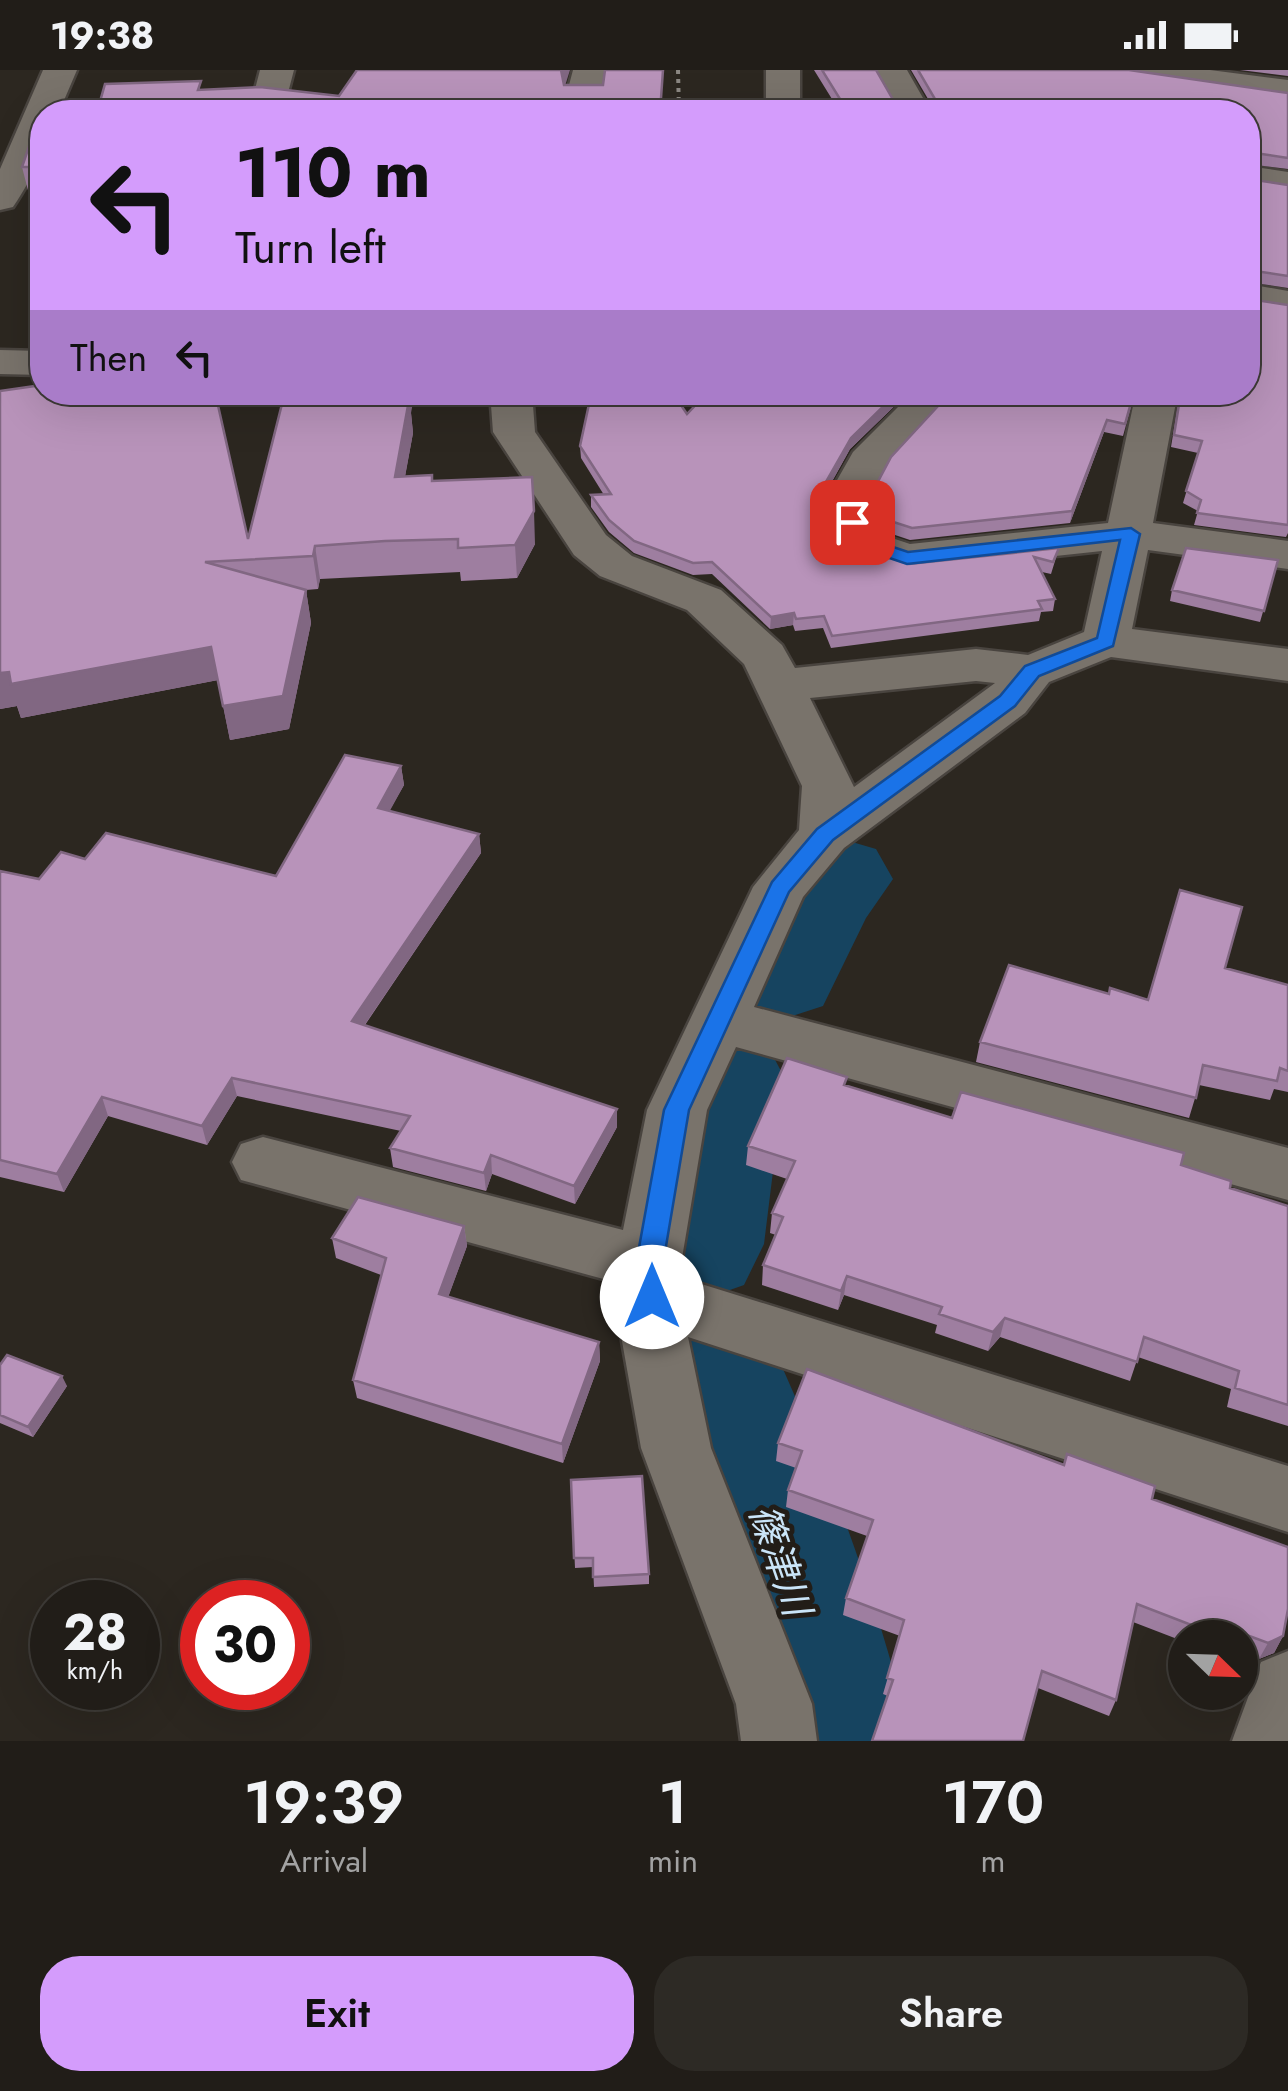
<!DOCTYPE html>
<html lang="en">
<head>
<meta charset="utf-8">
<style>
	:root { --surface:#211d18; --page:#2d2a25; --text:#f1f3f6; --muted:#a2a2a2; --line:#3e3b37; --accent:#d49cfc }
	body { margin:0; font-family:Jost,"Noto Sans JP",sans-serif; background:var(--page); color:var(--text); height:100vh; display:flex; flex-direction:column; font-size:38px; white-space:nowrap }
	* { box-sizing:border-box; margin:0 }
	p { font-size:32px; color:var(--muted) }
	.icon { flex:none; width:55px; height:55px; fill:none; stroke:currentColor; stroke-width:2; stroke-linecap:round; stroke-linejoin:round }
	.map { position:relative; height:1671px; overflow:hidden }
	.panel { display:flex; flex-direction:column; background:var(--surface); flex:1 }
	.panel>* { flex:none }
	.guide { position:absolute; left:30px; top:30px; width:1230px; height:305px; border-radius:40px; box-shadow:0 10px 40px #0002,0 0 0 2px var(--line); background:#d49cfc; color:#111; overflow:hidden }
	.needle { width:65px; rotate:113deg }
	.buttons { position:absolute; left:1168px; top:1550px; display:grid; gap:20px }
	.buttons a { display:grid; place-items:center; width:90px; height:90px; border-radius:50%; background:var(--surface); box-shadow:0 10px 40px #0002,0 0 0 2px var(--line); font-size:50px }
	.speed { position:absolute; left:30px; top:1510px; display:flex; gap:20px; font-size:50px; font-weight:700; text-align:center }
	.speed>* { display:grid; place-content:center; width:130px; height:130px; border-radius:50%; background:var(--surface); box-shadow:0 10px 40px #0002,0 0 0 2px var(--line); line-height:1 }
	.speed small { font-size:25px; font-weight:400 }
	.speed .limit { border:15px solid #d22; background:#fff; color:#111 }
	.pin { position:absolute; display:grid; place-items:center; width:85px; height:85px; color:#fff; margin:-42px; border-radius:20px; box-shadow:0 5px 15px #0006 }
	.me { position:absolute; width:110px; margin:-55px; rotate:0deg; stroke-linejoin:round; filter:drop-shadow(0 0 8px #0008) }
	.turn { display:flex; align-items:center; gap:35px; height:210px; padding:0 40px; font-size:45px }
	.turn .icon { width:130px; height:130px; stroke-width:2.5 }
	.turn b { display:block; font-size:70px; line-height:85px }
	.then { display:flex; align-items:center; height:95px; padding:0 40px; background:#0003; gap:20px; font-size:38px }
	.eta { display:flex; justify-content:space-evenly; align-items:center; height:170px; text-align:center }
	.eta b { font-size:60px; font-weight:600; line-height:70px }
	.primary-button { display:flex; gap:20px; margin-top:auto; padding:20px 40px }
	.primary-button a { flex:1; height:115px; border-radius:40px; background:var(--accent); color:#111; font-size:40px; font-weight:600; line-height:115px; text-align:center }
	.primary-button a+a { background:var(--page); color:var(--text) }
	.status { display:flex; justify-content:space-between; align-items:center; height:70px; padding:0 50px; background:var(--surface); direction:ltr }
	.status svg { height:28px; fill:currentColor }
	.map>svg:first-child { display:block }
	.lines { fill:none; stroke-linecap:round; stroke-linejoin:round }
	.river { fill:#164460; fill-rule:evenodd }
	.street-casing { stroke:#49443f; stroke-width:5 }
	.path { stroke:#8c8883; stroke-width:4; stroke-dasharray:4 5; stroke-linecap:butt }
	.street { fill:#79736b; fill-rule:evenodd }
	.wall { fill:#9e7ea0 }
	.shaded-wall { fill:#816782 }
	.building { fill:#b893ba; stroke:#816782; stroke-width:2.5 }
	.route { fill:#1a73e8; stroke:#114b97; stroke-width:2.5 }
	.labels { text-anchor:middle; stroke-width:10; stroke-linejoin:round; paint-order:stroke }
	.near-water-label { font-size:38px; font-style:italic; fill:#cae5f8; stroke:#221d17 }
</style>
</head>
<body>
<div class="status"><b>19:38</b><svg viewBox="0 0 49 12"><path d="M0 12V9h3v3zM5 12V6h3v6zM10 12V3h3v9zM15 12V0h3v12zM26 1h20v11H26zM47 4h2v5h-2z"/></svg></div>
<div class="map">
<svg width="1288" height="1671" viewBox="0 0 1288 1671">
	<rect width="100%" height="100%" fill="#2c2720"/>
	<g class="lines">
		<path class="river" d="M 835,767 L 876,779 L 893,809 L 866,848 L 823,936 L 780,950 L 737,936 L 719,904 L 778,794 L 794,779 Z
			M 727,969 L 772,984 L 791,1020 L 779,1053 L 764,1174 L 744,1215 L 696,1232 L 648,1215 L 628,1174 L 649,1053 L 682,984 Z
			M 722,1258 L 773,1277 C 829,1399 877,1529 909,1660 L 904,1671 L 750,1671 L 728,1567 L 650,1323 L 671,1277 Z"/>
		<defs>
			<path id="street" d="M 43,0 L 77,0 L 59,42 L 42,42 C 42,84 37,102 13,137 L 0,140 L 0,99 Z
				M 260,0 L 294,0 L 283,42 L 249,42 Z
				M 573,0 L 607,0 L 601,42 L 567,42 L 565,30 Z
				M 766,0 L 800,0 L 800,42 L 766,42 Z
				M 873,0 L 907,0 L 931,42 L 897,42 Z
				M 1115,0 L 1210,0 L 1288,10 L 1288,30 L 1132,10 L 1120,7 Z
				M 1248,96 L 1288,102 L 1288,124 L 1248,118 Z
				M 1248,214 L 1288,221 L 1288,245 L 1248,238 Z
				M 0,280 L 42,281 L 42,305 L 0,304 Z
				M 490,322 L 532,322 L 535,362 L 606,465 L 632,486 L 721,520 L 782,575 L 795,598 L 976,579 L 1028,585 L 1084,562 L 1102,481 L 907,502 L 841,481 L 824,433 L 853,382 L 913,322 L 957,322 L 887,397 L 868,433 L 877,463 L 910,474 L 1108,453 L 1136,322 L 1178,322 L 1153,453 L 1288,471 L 1288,499 L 1148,480 L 1132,559 L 1288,579 L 1288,611 L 1111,587 L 1049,612 L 1025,643 L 844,778 L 803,827 L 754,937 L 1288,1078 L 1288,1130 L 736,977 L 707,1040 L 681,1194 L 682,1208 L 1288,1396 L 1288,1462 L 688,1267 L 711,1378 L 812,1634 L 817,1671 L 741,1671 L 736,1634 L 641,1378 L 622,1271 L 618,1213 L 241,1110 L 232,1092 L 241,1074 L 263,1067 L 623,1160 L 647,1040 L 753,817 L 799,760 L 802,716 L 744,594 L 687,540 L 600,506 L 574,485 L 493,362 ZM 976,611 L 995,613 L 854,717 L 810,628 Z
				M 1288,1581 L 1288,1671 L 1232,1671 L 1261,1592 Z"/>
		</defs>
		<use href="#street" class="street-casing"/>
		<path class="path" d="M 678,0 L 679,42"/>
		<use href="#street" class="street"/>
	</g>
	<path class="wall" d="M 814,0 L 876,0 L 895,33 L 931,34 L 911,0 L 1129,0 L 1288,23 L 1288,99 L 1248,94 L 1248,109 L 1288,115 L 1288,218 L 1248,212 L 1248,229 L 1288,235 L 1288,463 L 1286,467 L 1194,455 L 1198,441 L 1183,433 L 1198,383 L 1171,377 L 1180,322 L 1248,42 L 840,42 Z
		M 1240,0 L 1288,0 L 1288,6 Z
		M 42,44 L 42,128 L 30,128 L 22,97 Z
		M 0,321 L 248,469 L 411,343 L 413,363 L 405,406 L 433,411 L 535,474 L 517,508 L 461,511 L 460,502 L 320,509 L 318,519 L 306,520 L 311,553 L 289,659 L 230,670 L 218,610 L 21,648 L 17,636 L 0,639 Z
		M 708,322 L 909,322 L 850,379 L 824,426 L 839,470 L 909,494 L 1059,478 L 1051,504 L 1042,502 L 1055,529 L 1053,541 L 1041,542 L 1039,551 L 831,578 L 823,558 L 795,561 L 793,555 L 770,559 L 712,504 L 693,505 L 634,483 L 609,462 L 591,437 L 591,425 L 604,425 L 581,388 L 580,376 L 687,344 Z
		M 951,322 L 1135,322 L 1123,366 L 1104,362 L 1070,453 L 910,470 L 880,460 L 872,433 L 873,421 Z
		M 1278,490 L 1260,552 L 1170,531 L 1172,520 Z
		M 401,696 L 404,715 L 389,741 L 479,764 L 481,783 L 365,955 L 617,1057 L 575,1134 L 492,1104 L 486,1121 L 393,1097 L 390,1078 L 401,1061 L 237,1026 L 207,1075 L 108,1046 L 64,1122 L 0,1107 L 0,801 L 39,809 L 85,789 L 276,806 Z
		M 1225,898 L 1288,915 L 1288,1022 L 1274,1019 L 1270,1030 L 1199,1015 L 1189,1048 L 976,992 L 980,972 L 1109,924 L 1148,930 Z
		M 846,1016 L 952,1048 L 1181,1095 L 1230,1118 L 1288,1136 L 1288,1356 L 1227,1337 L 1231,1319 L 1138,1287 L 1130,1311 L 1000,1267 L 988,1281 L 935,1263 L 937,1255 L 844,1225 L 838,1240 L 762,1215 L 763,1195 L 776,1165 L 770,1163 L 772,1143 L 787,1109 L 746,1095 L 748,1076 Z
		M 464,1156 L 467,1176 L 448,1227 L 599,1272 L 600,1291 L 563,1393 L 357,1328 L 353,1310 L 381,1205 L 336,1188 L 332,1168 Z
		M 0,1295 L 67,1316 L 33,1367 L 0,1353 Z
		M 778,1373 L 1152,1429 L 1283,1566 L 1274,1583 L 1259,1589 L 1240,1582 L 1240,1568 L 1185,1568 L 1185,1572 L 1133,1552 L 1116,1630 L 1109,1646 L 1038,1618 L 888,1626 L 883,1624 L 900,1566 L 843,1545 L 846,1528 L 867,1466 L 786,1437 L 788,1420 L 796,1398 L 776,1391 Z
		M 571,1410 L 649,1504 L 649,1514 L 594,1517 L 593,1497 L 575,1498 Z"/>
	<path class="shaded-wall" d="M 560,0 L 570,0 L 561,29 Z
		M 405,322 L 415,322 L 411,343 L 413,363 L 399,440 L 395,407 Z
		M 898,322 L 909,322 L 850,379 L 821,431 L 822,419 L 851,368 Z
		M 1107,350 L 1104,362 L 1070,453 L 1072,441 Z
		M 534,441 L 535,474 L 517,508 L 515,475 Z
		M 315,476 L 320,509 L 318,519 L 313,486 Z
		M 306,520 L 311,553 L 289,659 L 230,670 L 223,636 Z
		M 794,543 L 793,555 L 770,559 L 771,547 Z
		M 211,577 L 218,610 L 21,648 L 17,636 L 0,639 L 0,603 Z
		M 401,696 L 404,715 L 381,757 L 378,738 Z
		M 479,764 L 481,783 L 355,969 L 352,951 Z
		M 232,1008 L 237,1026 L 207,1075 L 202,1056 Z
		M 102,1027 L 108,1046 L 64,1122 L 57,1104 Z
		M 617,1039 L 617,1057 L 575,1134 L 574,1116 Z
		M 491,1085 L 492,1104 L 486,1121 L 484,1103 Z
		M 464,1156 L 467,1176 L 442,1244 L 439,1224 Z
		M 847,1206 L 844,1225 L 838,1240 L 841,1221 Z
		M 1005,1248 L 1000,1267 L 988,1281 L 993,1262 Z
		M 599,1272 L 600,1291 L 563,1393 L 562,1374 Z
		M 62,1306 L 67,1316 L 33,1367 L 28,1357 Z
		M 1283,1566 L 1274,1583 L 1259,1589 L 1268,1573 Z"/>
	<path class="building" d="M 357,0 L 561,0 L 564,15 L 603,15 L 605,0 L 663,0 L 660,42 L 87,42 L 97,42 L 105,14 L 201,11 L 198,20 L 260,17 L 339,26 Z
		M 822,0 L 876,0 L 895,33 L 935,34 L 935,29 L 918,0 L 1129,0 L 1288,23 L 1288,88 L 1248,82 L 1248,109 L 1288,115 L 1288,206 L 1248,200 L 1248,229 L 1288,235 L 1288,455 L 1197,443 L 1201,430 L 1186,421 L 1202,371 L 1174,365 L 1181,322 L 1248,322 L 1248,42 L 848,42 Z
		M 40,44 L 42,44 L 42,97 L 22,97 Z
		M 42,315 L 42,322 L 215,322 L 248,469 L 285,322 L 405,322 L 403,330 L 409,330 L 395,407 L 432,405 L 432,411 L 532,407 L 534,441 L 515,475 L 458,478 L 458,469 L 385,471 L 315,476 L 313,486 L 205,492 L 306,520 L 283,626 L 223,636 L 211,577 L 11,614 L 9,602 L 0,603 L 0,321 Z
		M 649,322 L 672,322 L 687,344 L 708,322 L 898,322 L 851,368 L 822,419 L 839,470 L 909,494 L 1059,478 L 1053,492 L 1034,487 L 1055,529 L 1038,531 L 1042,539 L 832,566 L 824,546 L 796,549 L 794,543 L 771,547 L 712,492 L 693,493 L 634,471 L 609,450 L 591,425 L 611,424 L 580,376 L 589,334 Z
		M 951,322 L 1134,322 L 1125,354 L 1107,350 L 1072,441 L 912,458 L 881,448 L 873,421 L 891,387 Z
		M 1186,478 L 1278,490 L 1264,541 L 1172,520 Z
		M 345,685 L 401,696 L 378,738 L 479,764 L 352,951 L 617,1039 L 574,1116 L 491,1085 L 484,1103 L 390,1078 L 410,1046 L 232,1008 L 202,1056 L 102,1027 L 57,1104 L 0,1090 L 0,801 L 39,809 L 61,782 L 85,789 L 106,763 L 276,806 Z
		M 1180,820 L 1242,837 L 1225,898 L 1288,915 L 1288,1001 L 1280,998 L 1277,1011 L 1203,995 L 1196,1028 L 980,972 L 1009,895 L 1109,924 L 1110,918 L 1148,930 Z
		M 787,988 L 847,1007 L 844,1015 L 952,1048 L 961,1022 L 1184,1083 L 1181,1095 L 1231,1111 L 1230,1118 L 1288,1136 L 1288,1335 L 1235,1318 L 1239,1301 L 1144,1267 L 1137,1292 L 1005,1248 L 993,1262 L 939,1244 L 942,1237 L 847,1206 L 841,1221 L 763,1195 L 783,1147 L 772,1143 L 795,1091 L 748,1076 Z
		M 358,1127 L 464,1156 L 439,1224 L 599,1272 L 562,1374 L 353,1310 L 386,1188 L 332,1168 Z
		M 7,1285 L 62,1306 L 28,1357 L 0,1345 L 0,1295 Z
		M 807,1299 L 1064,1395 L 1067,1384 L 1155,1416 L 1152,1429 L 1288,1477 L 1288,1539 L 1283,1566 L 1268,1573 L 1244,1564 L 1242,1574 L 1240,1573 L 1240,1568 L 1225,1568 L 1137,1534 L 1116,1630 L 1042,1601 L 1023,1671 L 872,1671 L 893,1610 L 887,1608 L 904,1550 L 846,1528 L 873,1450 L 788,1420 L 802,1381 L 778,1373 Z
		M 642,1406 L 649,1504 L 593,1507 L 593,1488 L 574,1488 L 571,1410 Z"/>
	<path class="route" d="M 852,446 L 861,452 L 866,468 L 908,482 L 1131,458 L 1140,464 L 1113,576 L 1039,606 L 1015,636 L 833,770 L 789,822 L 689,1040 L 663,1194 L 666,1227 L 662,1236 L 643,1236 L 636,1194 L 664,1040 L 772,812 L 817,759 L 1000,626 L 1025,596 L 1097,568 L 1120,470 L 907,494 L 851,475 L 842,452 Z"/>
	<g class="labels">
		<g class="near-water-label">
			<text transform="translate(780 1490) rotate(71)" y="13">篠津川</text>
		</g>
	</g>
</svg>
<div class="buttons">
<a><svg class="needle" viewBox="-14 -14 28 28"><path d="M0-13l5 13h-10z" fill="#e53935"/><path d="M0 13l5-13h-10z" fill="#a2a2a2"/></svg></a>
</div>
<div class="speed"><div>28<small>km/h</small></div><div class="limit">30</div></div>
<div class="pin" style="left:852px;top:452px;background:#d93025"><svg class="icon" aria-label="arrive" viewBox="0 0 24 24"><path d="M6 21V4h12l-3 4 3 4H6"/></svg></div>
<svg class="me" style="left:652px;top:1227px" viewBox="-20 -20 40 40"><circle r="19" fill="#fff"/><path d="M0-13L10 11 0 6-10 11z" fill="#1a73e8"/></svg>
<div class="guide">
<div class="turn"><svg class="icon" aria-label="left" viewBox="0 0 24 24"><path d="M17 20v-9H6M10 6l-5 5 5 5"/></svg><div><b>110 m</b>Turn left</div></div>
<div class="then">Then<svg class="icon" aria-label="left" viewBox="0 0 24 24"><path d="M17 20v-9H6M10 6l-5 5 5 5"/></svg></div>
</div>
</div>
<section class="panel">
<div class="eta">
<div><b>19:39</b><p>Arrival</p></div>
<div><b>1</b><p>min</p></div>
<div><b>170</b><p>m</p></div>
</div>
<div class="primary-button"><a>Exit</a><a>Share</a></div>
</section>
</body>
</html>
